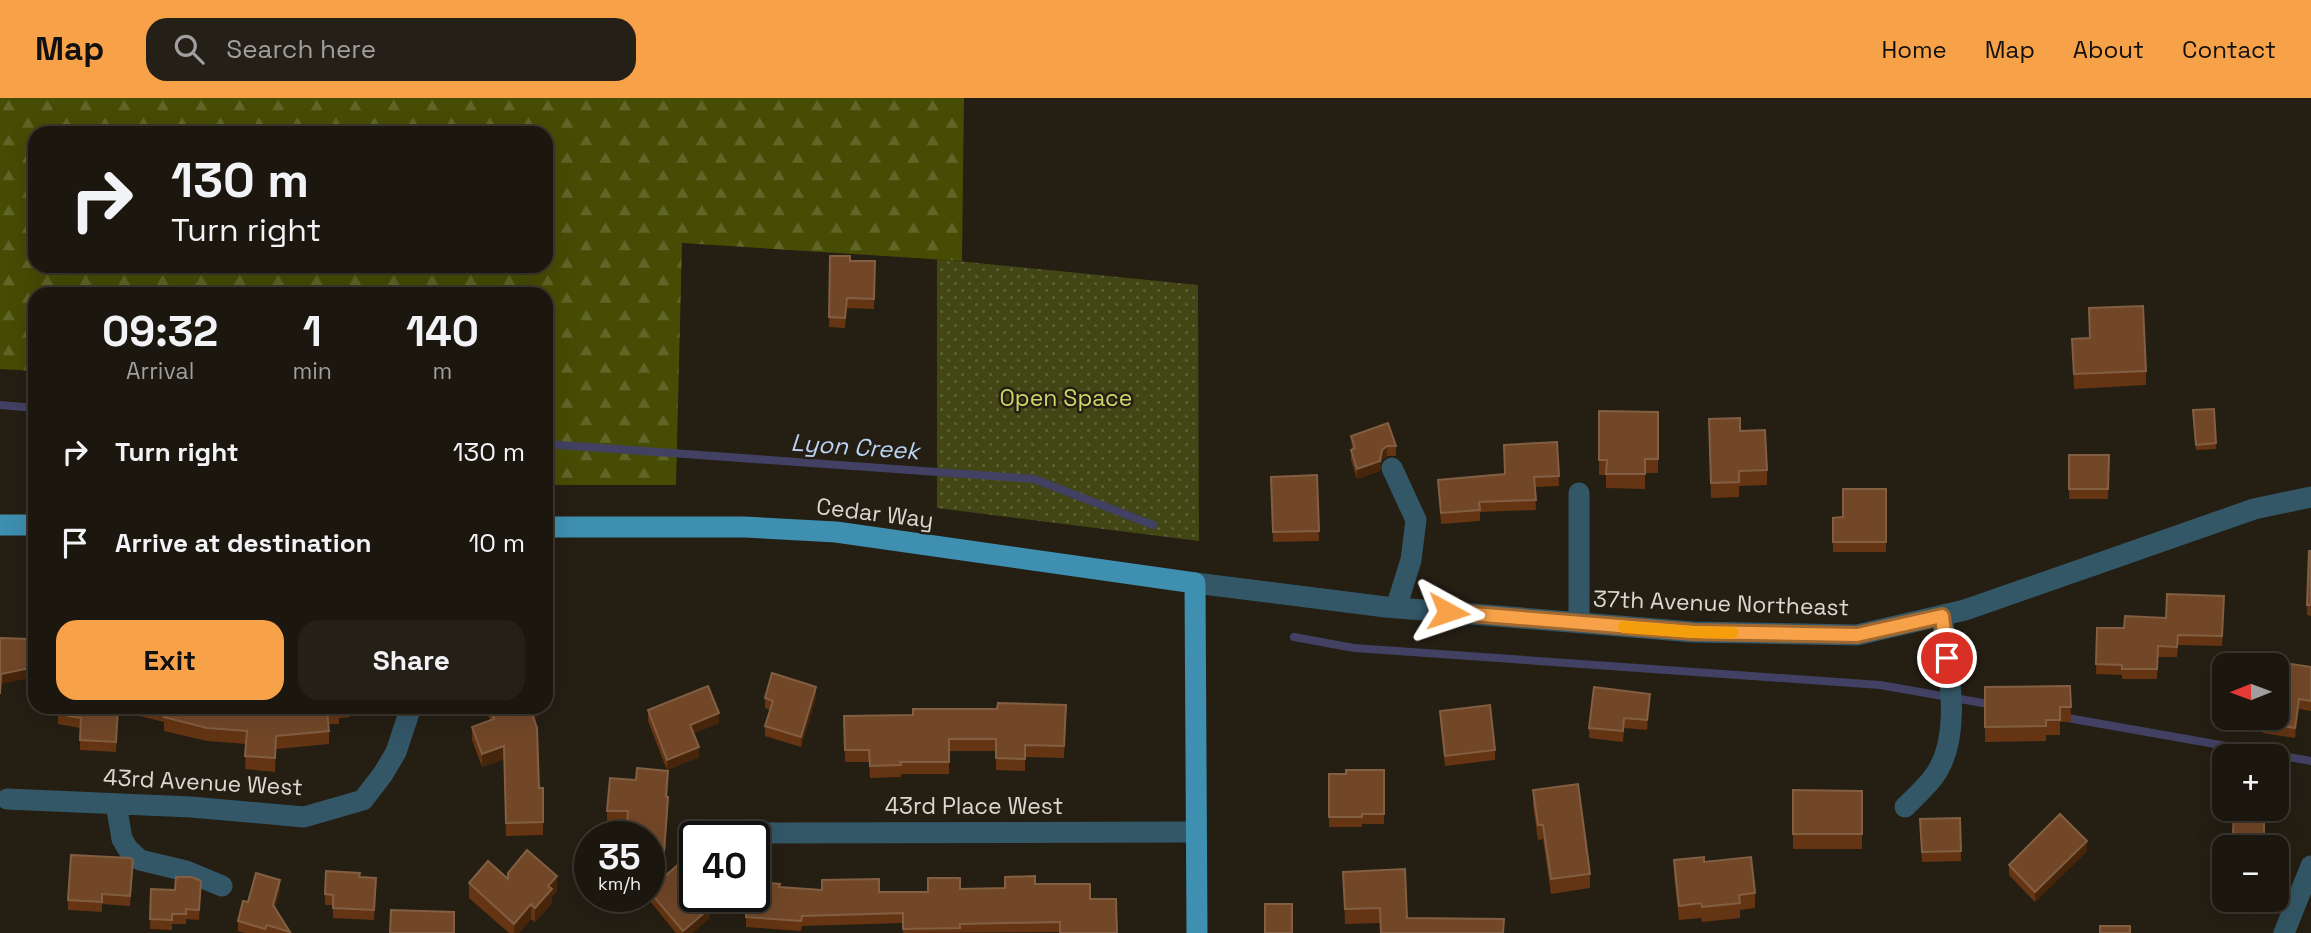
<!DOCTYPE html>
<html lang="en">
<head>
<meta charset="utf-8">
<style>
	:root { --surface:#1b160e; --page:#241f17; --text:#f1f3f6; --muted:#a09f9e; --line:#39352e; --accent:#f7a248 }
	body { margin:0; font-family:"Space Grotesk",sans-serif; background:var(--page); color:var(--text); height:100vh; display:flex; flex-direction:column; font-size:26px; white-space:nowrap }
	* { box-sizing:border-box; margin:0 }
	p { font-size:23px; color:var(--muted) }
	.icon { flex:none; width:38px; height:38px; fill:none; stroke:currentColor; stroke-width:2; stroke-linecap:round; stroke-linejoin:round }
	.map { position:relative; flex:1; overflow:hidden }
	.details { position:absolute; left:28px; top:189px; width:525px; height:427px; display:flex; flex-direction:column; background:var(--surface); border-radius:21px; box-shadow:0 7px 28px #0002,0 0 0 2px var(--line) }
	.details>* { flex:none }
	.hud { position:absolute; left:28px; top:28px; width:525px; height:147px; border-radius:21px; box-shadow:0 7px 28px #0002,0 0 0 2px var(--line); background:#1b160e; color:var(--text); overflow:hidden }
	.needle { width:46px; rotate:269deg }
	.buttons { position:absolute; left:2212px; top:555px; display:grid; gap:14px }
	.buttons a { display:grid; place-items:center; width:77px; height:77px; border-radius:14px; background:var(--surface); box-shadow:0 7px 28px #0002,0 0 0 2px var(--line); font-size:35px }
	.speed { position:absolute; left:574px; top:723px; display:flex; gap:14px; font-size:35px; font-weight:700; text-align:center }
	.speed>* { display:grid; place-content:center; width:91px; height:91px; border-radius:50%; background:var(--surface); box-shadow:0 7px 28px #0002,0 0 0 2px var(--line); line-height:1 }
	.speed small { font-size:18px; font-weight:400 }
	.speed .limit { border:4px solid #111; border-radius:10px; background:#fff; color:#111 }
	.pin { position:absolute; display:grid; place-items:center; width:60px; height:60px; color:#fff; margin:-30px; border:4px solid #fff; border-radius:50%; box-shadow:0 2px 7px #0007 }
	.me { position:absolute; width:77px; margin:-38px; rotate:95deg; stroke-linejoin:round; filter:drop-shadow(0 0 5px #0008) }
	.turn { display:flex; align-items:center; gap:24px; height:147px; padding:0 28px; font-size:32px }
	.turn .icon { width:91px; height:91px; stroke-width:2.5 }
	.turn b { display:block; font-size:49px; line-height:60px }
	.eta { display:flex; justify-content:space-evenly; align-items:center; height:119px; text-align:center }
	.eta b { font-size:42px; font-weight:600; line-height:49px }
	.button { display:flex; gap:14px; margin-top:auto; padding:14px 28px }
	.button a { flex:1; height:80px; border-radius:21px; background:var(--accent); color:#111; font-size:28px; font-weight:600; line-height:80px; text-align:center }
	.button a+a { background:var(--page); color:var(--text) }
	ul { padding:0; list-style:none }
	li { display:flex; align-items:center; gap:21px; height:91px; padding:0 28px }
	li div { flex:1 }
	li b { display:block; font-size:26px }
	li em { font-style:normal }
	header { display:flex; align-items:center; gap:42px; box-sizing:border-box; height:98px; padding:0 35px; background:var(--accent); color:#111 }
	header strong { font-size:33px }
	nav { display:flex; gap:38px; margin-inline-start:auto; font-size:24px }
	.search { width:490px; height:63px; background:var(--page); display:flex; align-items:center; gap:18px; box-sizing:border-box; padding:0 24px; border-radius:21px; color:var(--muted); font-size:26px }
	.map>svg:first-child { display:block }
	.grass { fill:url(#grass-dots) }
	.forest { fill:url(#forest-firs); fill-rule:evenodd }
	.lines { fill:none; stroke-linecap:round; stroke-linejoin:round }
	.stream { stroke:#424163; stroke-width:8 }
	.minor { stroke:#335767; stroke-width:21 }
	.major { stroke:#3e8fb0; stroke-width:21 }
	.wall { fill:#653513 }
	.shaded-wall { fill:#46250b }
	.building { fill:#724728; stroke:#825e42; stroke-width:2 }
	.route-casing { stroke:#a1692f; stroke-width:18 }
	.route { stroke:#f7a248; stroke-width:12 }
	.slow { stroke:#f59e0b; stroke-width:12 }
	.labels { text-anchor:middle; stroke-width:5; stroke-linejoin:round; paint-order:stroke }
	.park-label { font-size:23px; fill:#ccd866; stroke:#241e13 }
	.street-label { font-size:23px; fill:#dcd8d1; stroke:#241e13 }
	.water-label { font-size:24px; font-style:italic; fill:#bad3f6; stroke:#241e13 }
</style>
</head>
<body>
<header>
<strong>Map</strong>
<div class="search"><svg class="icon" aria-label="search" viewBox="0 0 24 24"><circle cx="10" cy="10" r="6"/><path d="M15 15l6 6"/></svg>Search here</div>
<nav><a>Home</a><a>Map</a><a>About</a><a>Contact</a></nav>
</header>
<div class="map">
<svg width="2311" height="835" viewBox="0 0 2311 835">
	<defs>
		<pattern id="grass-dots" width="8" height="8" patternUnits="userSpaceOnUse" patternTransform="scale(1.75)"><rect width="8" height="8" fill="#414614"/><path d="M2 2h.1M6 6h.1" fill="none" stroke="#5c6035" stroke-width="1.8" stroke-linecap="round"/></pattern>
		<pattern id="forest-firs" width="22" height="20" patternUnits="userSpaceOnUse" patternTransform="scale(1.75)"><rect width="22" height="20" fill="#464c04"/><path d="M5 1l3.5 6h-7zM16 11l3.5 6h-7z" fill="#606528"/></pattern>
	</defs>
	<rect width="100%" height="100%" fill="#241e13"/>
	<path class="grass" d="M 937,161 L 1198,187 L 1199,443 L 937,410 Z"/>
	<path class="forest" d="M 0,0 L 964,0 L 962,163 L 682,145 L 676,387 L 546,387 L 546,196 L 35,196 L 35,273 L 0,271 ZM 35,35 L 546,35 L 546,168 L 35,168 Z"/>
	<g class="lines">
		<path class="stream" d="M 0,307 L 35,310
			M 546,346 L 1034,381 L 1153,427
			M 1294,539 L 1354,550 L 1880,587 L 1994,607
			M 2062,619 L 2311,663"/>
		<path class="minor" d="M 1392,370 L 1416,422 L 1411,462 L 1396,510
			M 1579,395 L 1579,525
			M 1195,485 L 1386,509 L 1693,534 L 1857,537 L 1965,512 L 2254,411 L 2311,399
			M 7,701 L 191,709 L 304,719 L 363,702 L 383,676 L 396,654 L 411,609
			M 116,706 L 122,741 L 128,751 L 140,762 L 186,773 L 222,788
			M 1905,709 C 1914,700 1924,691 1932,681 C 1965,640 1947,566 1942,518
			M 753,735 L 1195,734
			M 2284,835 L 2311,768"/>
		<path class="major" d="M 0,427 L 35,427
			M 546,429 L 744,429 L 836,434 L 1195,485 L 1197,835"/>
	</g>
	<path class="wall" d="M 830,158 L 850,163 L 875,163 L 874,211 L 847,210 L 845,230 L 829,229 Z
		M 2089,210 L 2146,273 L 2146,287 L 2074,291 L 2072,241 L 2089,240 Z
		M 2214,311 L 2216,351 L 2196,352 L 2193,312 Z
		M 1599,313 L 1658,314 L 1658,375 L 1645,375 L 1645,391 L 1606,390 L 1606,377 L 1599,377 Z
		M 1740,333 L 1767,372 L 1767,387 L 1739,388 L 1739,399 L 1711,400 L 1709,336 Z
		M 1351,338 L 1396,348 L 1396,358 L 1387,358 L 1382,362 L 1380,373 L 1357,381 L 1351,362 L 1351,352 L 1352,351 Z
		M 1557,344 L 1559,388 L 1535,389 L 1536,412 L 1480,414 L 1480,423 L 1441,426 L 1438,382 L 1505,376 Z
		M 2069,357 L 2109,357 L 2108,401 L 2069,401 Z
		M 1317,377 L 1319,443 L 1273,444 L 1271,379 Z
		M 1886,391 L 1886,454 L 1833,454 L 1833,420 L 1843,419 Z
		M 2309,453 L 2311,453 L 2311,518 L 2307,517 Z
		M 2224,508 L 2222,548 L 2178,547 L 2177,559 L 2158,559 L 2157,581 L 2122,581 L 2122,577 L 2096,576 L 2097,530 L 2124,530 L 2166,520 Z
		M 2311,569 L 2311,613 L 2299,611 L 2295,640 L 2263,635 L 2263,625 Z
		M 2070,588 L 2071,624 L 2060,624 L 2060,637 L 2046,637 L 2046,643 L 1985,644 L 1985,589 Z
		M 816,599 L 801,649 L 765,638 L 765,628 L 770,612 L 765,610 L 765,600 Z
		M 1650,606 L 1647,632 L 1624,630 L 1623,644 L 1589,640 L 1589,630 Z
		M 1066,607 L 1064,660 L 1025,659 L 1025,673 L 996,672 L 996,653 L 949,653 L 949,676 L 901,676 L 901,679 L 870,680 L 869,664 L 845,664 L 844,618 L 913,617 Z
		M 58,609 L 119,609 L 116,654 L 80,652 L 80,630 L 58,626 Z
		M 127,609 L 350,609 L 350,619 L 339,620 L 339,626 L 329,626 L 329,646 L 276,651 L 275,674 L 245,671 L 246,646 L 207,643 L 164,633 L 164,624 L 127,615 Z
		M 485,609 L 538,609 L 538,618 L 534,620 L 539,690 L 543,690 L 543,737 L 506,738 L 504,661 L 482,669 L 472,642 L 472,629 L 490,622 Z
		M 648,612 L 719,625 L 694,635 L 699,659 L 667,672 L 648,623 Z
		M 1440,613 L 1495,652 L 1495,662 L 1445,668 L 1440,623 Z
		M 1384,672 L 1384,726 L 1362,726 L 1362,729 L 1329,729 L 1329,676 L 1346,676 Z
		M 668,687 L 667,698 L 668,713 L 664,768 L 649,767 L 649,738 L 627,727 L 607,728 L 607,713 Z
		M 1533,692 L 1590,776 L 1590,790 L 1551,796 L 1543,741 L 1538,742 L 1533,707 Z
		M 1793,692 L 1862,693 L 1862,751 L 1793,751 Z
		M 2234,710 L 2264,710 L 2264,747 L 2233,747 Z
		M 1960,720 L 1961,763 L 1922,764 L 1920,721 Z
		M 2087,753 L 2035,804 L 2009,777 L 2009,767 Z
		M 1674,762 L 1704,764 L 1755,795 L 1755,810 L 1740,812 L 1740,820 L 1702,824 L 1701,820 L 1679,822 L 1674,777 Z
		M 133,773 L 130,808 L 102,806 L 102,814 L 68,812 L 68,802 Z
		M 1343,774 L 1407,820 L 1504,835 L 1380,835 L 1380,825 L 1345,826 Z
		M 360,779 L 376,791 L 374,822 L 333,820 L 333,807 L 325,807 L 325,796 Z
		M 508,781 L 557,793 L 552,798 L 552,805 L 535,824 L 531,821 L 519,835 L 509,835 L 469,800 L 469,785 Z
		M 201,783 L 199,822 L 186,821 L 186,826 L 172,826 L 172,832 L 150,831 L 151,791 L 175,792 Z
		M 1035,786 L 1090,786 L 1060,834 L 903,835 L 903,825 L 802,828 L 801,833 L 746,829 L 746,819 L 780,789 L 822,792 L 928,794 L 1005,790 Z
		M 280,792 L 275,810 L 290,835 L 245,835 L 238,833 L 238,823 L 248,804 Z
		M 649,792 L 695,798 L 704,798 L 701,800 L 710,820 L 692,835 L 676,835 L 649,802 Z"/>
	<path class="shaded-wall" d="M 1387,348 L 1387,358 L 1382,362 L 1380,373 L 1357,381 L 1357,371 Z
		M 31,551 L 30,580 L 1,586 L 0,606 L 1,576 Z
		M 816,589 L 816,599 L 801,649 L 801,639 Z
		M 1650,596 L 1650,606 L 1647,632 L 1647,622 Z
		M 2299,601 L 2299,611 L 2295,640 L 2295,630 Z
		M 530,609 L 538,609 L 538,618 L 530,621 Z
		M 719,615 L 719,625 L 690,637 L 690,627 Z
		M 504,648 L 504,661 L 482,669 L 482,656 Z
		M 699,649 L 699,659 L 667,672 L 667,662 Z
		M 668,699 L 668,713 L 664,768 L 664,754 Z
		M 2087,743 L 2087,753 L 2035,804 L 2035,794 Z
		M 557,778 L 557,793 L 552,798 L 552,805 L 535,824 L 535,810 L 548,788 Z
		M 280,782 L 280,792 L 273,817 L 273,807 Z
		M 531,806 L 531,821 L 519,835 L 514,835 L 514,826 Z
		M 710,810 L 710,820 L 692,835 L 683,835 L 683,833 Z"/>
	<path class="building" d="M 830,158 L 850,158 L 850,163 L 875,163 L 874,201 L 847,200 L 845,220 L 829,219 Z
		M 2143,208 L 2146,273 L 2074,276 L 2072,241 L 2090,240 L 2089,210 Z
		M 2214,311 L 2216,345 L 2196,347 L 2193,312 Z
		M 1599,313 L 1658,314 L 1658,361 L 1645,361 L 1645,376 L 1606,376 L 1607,362 L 1599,362 Z
		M 1740,320 L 1740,333 L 1765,332 L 1767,372 L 1739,373 L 1739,384 L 1711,385 L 1709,321 Z
		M 1388,325 L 1396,348 L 1387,348 L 1382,352 L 1380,363 L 1357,371 L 1351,352 L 1355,350 L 1351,338 Z
		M 1557,344 L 1559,378 L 1534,379 L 1536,402 L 1479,404 L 1480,412 L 1441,415 L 1438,382 L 1505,376 L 1504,347 Z
		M 2069,357 L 2109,357 L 2108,391 L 2069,391 Z
		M 1317,377 L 1319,433 L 1273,434 L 1271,379 Z
		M 1843,391 L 1886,391 L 1886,444 L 1833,444 L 1833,420 L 1843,419 Z
		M 2309,453 L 2311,453 L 2311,507 L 2307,507 Z
		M 2167,496 L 2224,498 L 2222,538 L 2178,537 L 2177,549 L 2158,548 L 2157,571 L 2122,571 L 2122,567 L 2096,566 L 2097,530 L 2124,530 L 2125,518 L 2166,520 Z
		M 0,540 L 31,541 L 30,570 L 1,576 L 0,596 Z
		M 2272,563 L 2311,569 L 2311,603 L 2299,601 L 2295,630 L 2263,625 L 2264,620 L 2277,620 L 2277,567 L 2272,567 Z
		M 772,575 L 816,589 L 801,639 L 765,628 L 773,603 L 765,600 Z
		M 708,588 L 719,615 L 690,627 L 699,649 L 667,662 L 648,612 Z
		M 2070,588 L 2071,609 L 2060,609 L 2060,622 L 2046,622 L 2046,628 L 1985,629 L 1985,589 Z
		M 1594,589 L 1650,596 L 1647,622 L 1624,620 L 1623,633 L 1589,630 Z
		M 998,605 L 1066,607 L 1064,648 L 1025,647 L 1025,661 L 996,660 L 996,641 L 949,641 L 949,664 L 900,664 L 901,667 L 870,668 L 869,652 L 845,652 L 844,618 L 913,617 L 913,611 L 997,611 Z
		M 1490,607 L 1495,652 L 1445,658 L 1440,613 Z
		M 58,609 L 118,609 L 116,644 L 80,642 L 81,620 L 58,616 Z
		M 158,609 L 338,609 L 339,612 L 327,613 L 329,633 L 276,638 L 275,660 L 245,658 L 247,633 L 207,630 L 164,619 L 166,611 Z
		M 490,609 L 530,609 L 537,630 L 539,690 L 543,690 L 543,724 L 506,725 L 504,648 L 482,656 L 472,629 L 494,621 Z
		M 637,670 L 668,673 L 666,698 L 668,699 L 664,754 L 649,752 L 649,738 L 626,738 L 628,713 L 607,713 L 610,680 L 636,682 Z
		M 1346,672 L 1384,672 L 1384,716 L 1362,716 L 1362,719 L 1329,719 L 1329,676 L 1346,676 Z
		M 1578,686 L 1590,776 L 1551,781 L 1543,727 L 1538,727 L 1533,692 Z
		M 1793,692 L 1862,693 L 1862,736 L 1793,736 Z
		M 2234,710 L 2264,710 L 2264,737 L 2233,736 Z
		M 2060,716 L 2087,743 L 2035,794 L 2009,767 Z
		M 1960,720 L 1961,753 L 1922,754 L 1920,721 Z
		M 527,752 L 557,778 L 548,788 L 552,791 L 535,810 L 531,806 L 514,826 L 469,785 L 488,763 L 508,781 L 508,775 Z
		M 71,757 L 130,760 L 133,762 L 130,798 L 102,796 L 102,804 L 68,802 Z
		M 687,759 L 695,768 L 695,798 L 700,798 L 710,810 L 683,833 L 649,793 L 649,792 Z
		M 1704,759 L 1704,764 L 1751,759 L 1755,795 L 1739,797 L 1740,805 L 1702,809 L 1701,805 L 1679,808 L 1674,762 Z
		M 1405,771 L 1407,820 L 1504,821 L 1503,835 L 1381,835 L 1380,810 L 1345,811 L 1343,774 Z
		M 326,773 L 360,775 L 359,779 L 376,780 L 374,812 L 333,810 L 333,797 L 325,796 Z
		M 256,775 L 280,782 L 273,807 L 290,834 L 267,827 L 265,831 L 238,823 L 243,803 L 248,804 Z
		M 1035,778 L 1035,786 L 1090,786 L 1090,801 L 1116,801 L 1117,835 L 1060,835 L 1060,824 L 960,826 L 960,830 L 903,831 L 903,815 L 802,818 L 801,823 L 746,819 L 747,798 L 754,798 L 754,784 L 780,786 L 779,789 L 822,792 L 822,782 L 879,781 L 879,794 L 928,794 L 928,780 L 960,780 L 960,791 L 1005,790 L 1005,779 Z
		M 176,779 L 192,779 L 201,783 L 199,812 L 186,811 L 186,816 L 172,816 L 172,822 L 150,821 L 151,791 L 175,792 Z
		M 1265,806 L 1292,806 L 1292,835 L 1265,835 Z
		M 391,812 L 454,814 L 454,835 L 390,835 Z
		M 2100,828 L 2130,828 L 2130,835 L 2100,835 Z"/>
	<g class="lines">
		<defs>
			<path id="route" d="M 1448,514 L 1693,534 L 1857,537 L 1942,518 L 1947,560"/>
		</defs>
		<use href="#route" class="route-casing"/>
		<use href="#route" class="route"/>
		<path class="slow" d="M 1624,529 L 1693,534 L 1732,535"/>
	</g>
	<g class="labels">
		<g class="park-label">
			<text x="1066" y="308">Open Space</text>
		</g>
		<g class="street-label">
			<text transform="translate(875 415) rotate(7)" y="8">Cedar Way</text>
			<text transform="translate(1721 505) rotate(2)" y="8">37th Avenue Northeast</text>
			<text transform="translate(203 684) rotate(3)" y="8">43rd Avenue West</text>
			<text x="974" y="716">43rd Place West</text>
		</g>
		<g class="water-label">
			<text transform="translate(855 349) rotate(4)" y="8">Lyon Creek</text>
		</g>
	</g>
</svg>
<div class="buttons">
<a><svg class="needle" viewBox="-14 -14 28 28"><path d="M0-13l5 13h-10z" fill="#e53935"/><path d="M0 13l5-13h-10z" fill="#a09f9e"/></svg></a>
<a>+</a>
<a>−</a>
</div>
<div class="speed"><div>35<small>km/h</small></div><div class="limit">40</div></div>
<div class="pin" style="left:1947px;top:560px;background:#d93025"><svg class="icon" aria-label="arrive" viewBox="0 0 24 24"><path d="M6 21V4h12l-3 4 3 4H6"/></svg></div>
<svg class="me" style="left:1448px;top:514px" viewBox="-20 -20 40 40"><path d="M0-17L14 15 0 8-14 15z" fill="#f7a248" stroke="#fff" stroke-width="4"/></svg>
<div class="hud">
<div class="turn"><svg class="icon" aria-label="right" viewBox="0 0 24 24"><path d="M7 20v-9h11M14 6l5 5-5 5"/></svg><div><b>130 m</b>Turn right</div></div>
</div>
<section class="details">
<div class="eta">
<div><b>09:32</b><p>Arrival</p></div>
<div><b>1</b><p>min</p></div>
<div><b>140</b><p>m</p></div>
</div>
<ul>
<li><svg class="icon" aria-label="right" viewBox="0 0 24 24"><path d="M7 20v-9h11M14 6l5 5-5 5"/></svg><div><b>Turn right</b></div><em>130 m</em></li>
<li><svg class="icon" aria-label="arrive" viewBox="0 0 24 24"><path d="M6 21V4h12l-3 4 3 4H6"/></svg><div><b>Arrive at destination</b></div><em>10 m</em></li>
</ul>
<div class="button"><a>Exit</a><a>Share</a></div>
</section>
</div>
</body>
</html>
